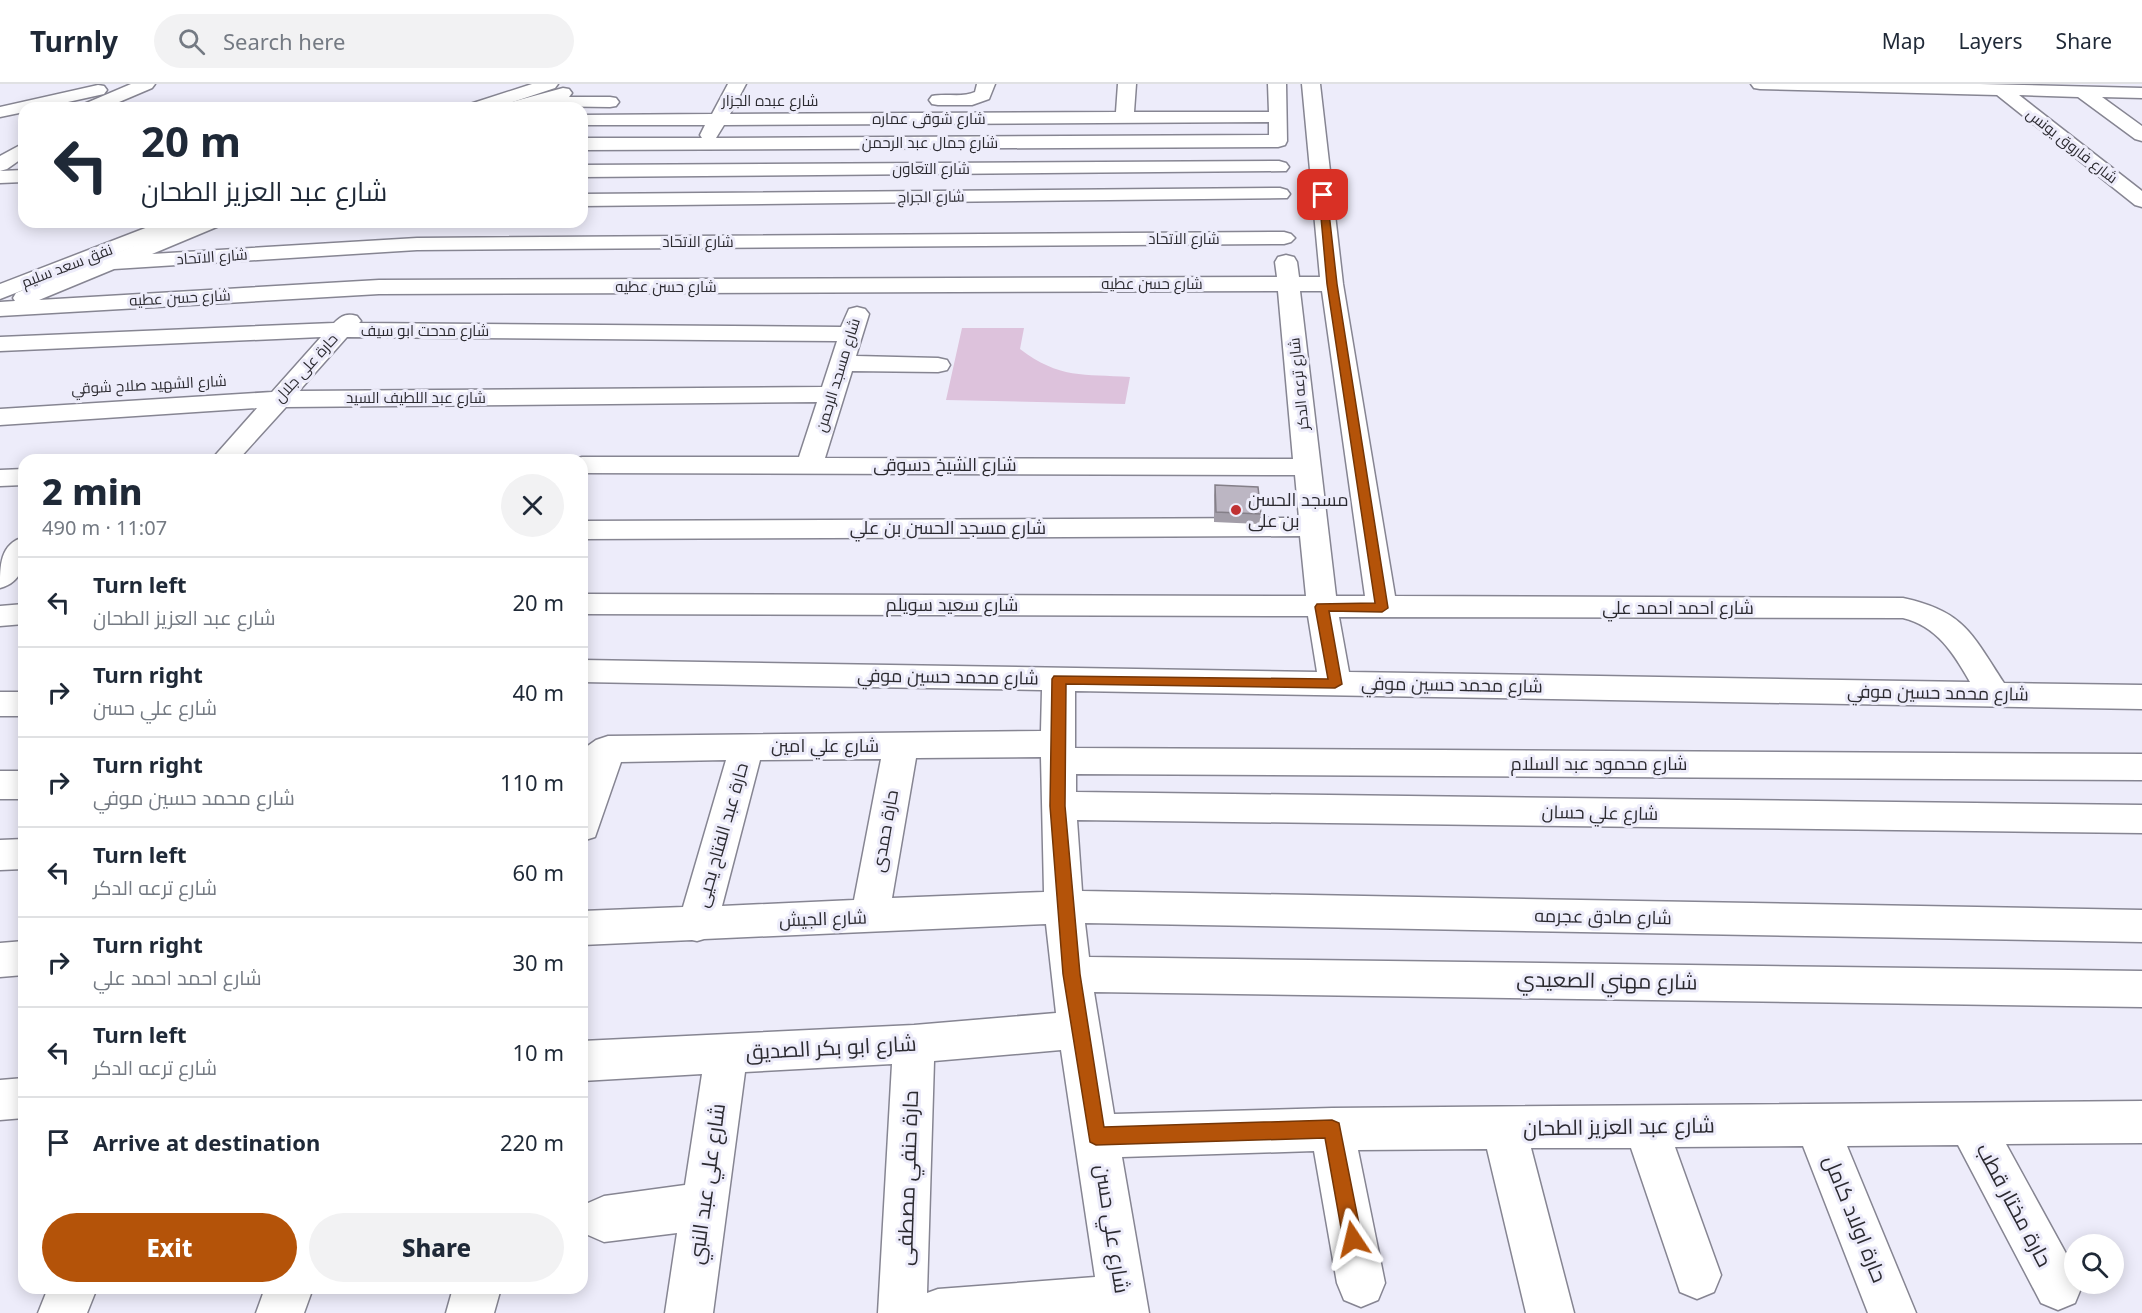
<!DOCTYPE html>
<html lang="en">
<head>
<meta charset="utf-8">
<style>
	:root { --surface:#fff; --page:#f2f2f3; --text:#1f2937; --muted:#747a83; --line:#e0e1e3; --accent:#b45309 }
	body { margin:0; font-family:"Noto Sans",Cairo,sans-serif; background:var(--page); color:var(--text); height:100vh; display:flex; flex-direction:column; font-size:22px; white-space:nowrap }
	* { box-sizing:border-box; margin:0 }
	p { font-size:20px; color:var(--muted) }
	.icon { flex:none; width:33px; height:33px; fill:none; stroke:currentColor; stroke-width:2; stroke-linecap:round; stroke-linejoin:round }
	.map { position:relative; flex:1; overflow:hidden }
	.drawer { position:absolute; left:18px; top:370px; width:570px; height:840px; display:flex; flex-direction:column; background:var(--surface); border-radius:18px; box-shadow:0 3px 15px #0003 }
	.drawer>* { flex:none }
	.banner { position:absolute; left:18px; top:18px; width:570px; height:126px; border-radius:18px; box-shadow:0 3px 15px #0003; background:#fff; color:var(--text); overflow:hidden }
	.fabs { position:absolute; left:2064px; top:1150px; display:grid; gap:12px }
	.fabs a { display:grid; place-items:center; width:60px; height:60px; border-radius:50%; background:var(--surface); box-shadow:0 3px 15px #0003; font-size:30px }
	.pin { position:absolute; display:grid; place-items:center; width:51px; height:51px; color:#fff; margin:-26px; border-radius:12px; box-shadow:0 3px 9px #0006 }
	.me { position:absolute; width:66px; margin:-33px; rotate:350deg; stroke-linejoin:round; filter:drop-shadow(0 0 4px #0008) }
	.turn { display:flex; align-items:center; gap:21px; height:126px; padding:0 24px; font-size:27px }
	.turn .icon { width:78px; height:78px; stroke-width:2.5 }
	.turn b { display:block; font-size:42px; line-height:51px }
	.round { display:grid; place-items:center; flex:none; width:63px; height:63px; border-radius:32px; background:var(--page) }
	.summary { display:flex; align-items:center; justify-content:space-between; height:102px; padding:0 24px }
	h1 { font-size:36px; font-weight:800; line-height:45px }
	.button { display:flex; gap:12px; margin-top:auto; padding:12px 24px }
	.button a { flex:1; height:69px; border-radius:36px; background:var(--accent); color:#fff; font-size:24px; font-weight:800; line-height:69px; text-align:center }
	.button a+a { background:var(--page); color:var(--text) }
	ul { padding:0; list-style:none }
	li { display:flex; align-items:center; gap:18px; height:90px; padding:0 24px; border-top:2px solid var(--line) }
	li div { flex:1 }
	li b { display:block; font-size:22px }
	li em { font-style:normal }
	header { display:flex; align-items:center; gap:36px; box-sizing:border-box; height:84px; padding:0 30px; background:var(--surface); border-bottom:2px solid var(--line) }
	header strong { font-size:28px }
	nav { display:flex; gap:33px; margin-inline-start:auto; font-size:21px }
	.search { width:420px; height:54px; background:var(--page); display:flex; align-items:center; gap:15px; box-sizing:border-box; padding:0 21px; border-radius:33px; color:var(--muted); font-size:22px }
	.map>svg:first-child { display:block }
	.green { fill:#ddc2dc }
	.lines { fill:none; stroke-linecap:round; stroke-linejoin:round }
	.street-casing { stroke:#868592; stroke-width:3 }
	.secondary-casing { stroke:#868592; stroke-width:3 }
	.primary-casing { stroke:#868592; stroke-width:3 }
	.street { fill:#fff; fill-rule:evenodd }
	.secondary { fill:#fff; fill-rule:evenodd }
	.primary { fill:#fff; fill-rule:evenodd }
	.wall { fill:#a29da8 }
	.building { fill:#bcb6c3; stroke:#847f88; stroke-width:1.5 }
	.route { fill:#b45309; stroke:#753606; stroke-width:1.5 }
	.poi-dot { fill:#c03133; stroke:#edecfa; stroke-width:2 }
	.labels { text-anchor:middle; stroke-width:6; stroke-linejoin:round; paint-order:stroke }
	.far-street-label { font-size:15px; fill:#2b2a30; stroke:#edecfa }
	.street-label { font-size:18px; fill:#2b2a30; stroke:#edecfa }
	.poi-label { font-size:18px; fill:#2b2a30; stroke:#edecfa; text-anchor:start }
	.near-street-label { font-size:21px; fill:#2b2a30; stroke:#edecfa }
</style>
</head>
<body>
<header>
<strong>Turnly</strong>
<div class="search"><svg class="icon" aria-label="search" viewBox="0 0 24 24"><circle cx="10" cy="10" r="6"/><path d="M15 15l6 6"/></svg>Search here</div>
<nav><a>Map</a><a>Layers</a><a>Share</a></nav>
</header>
<div class="map">
<svg width="2142" height="1229" viewBox="0 0 2142 1229">
	<rect width="100%" height="100%" fill="#edecfa"/>
	<path class="green" d="M 962,244 L 1024,244 L 1020,265 C 1059,295 1084,290 1130,293 L 1125,320 L 946,316 Z"/>
	<g class="lines">
		<defs>
			<path id="street" d="M 728,0 L 746,0 L 730,30 L 1116,28 L 1118,0 L 1136,0 L 1134,28 L 1269,28 L 1268,0 L 1286,0 L 1287,57 L 1285,61 L 1278,63 L 582,66 L 582,54 L 702,54 L 700,51 L 705,41 L 582,41 L 582,31 L 712,30 ZM 1269,38 L 1269,51 L 716,54 L 724,41 Z
				M 977,0 L 995,0 L 989,15 L 972,21 L 938,21 L 932,20 L 929,16 L 932,12 C 946,9 962,14 975,8 Z
				M 1302,0 L 1320,0 L 1343,200 L 1395,512 L 1903,514 C 1964,527 1972,550 2004,599 L 2142,601 L 2142,625 L 1075,607 L 1075,664 L 2142,670 L 2142,696 L 1076,690 L 1076,708 L 2142,721 L 2142,749 L 1077,736 L 1082,807 L 2142,826 L 2142,858 L 1085,839 L 1089,873 L 2142,887 L 2142,923 L 1094,908 L 1114,1030 L 1332,1024 L 2142,1017 L 2142,1059 L 2006,1060 L 2074,1184 L 2074,1200 L 2082,1202 L 2075,1219 L 2058,1226 L 2041,1219 L 1958,1061 L 1847,1062 L 1916,1229 L 1868,1229 L 1803,1062 L 1675,1063 L 1721,1191 L 1714,1208 L 1697,1215 L 1680,1208 L 1631,1064 L 1531,1064 L 1574,1229 L 1526,1229 L 1487,1065 L 1358,1066 L 1385,1199 L 1378,1216 L 1361,1223 L 1344,1216 L 1337,1199 L 1314,1067 L 1122,1073 L 1149,1229 L 878,1229 L 892,980 L 745,988 L 713,1229 L 665,1229 L 677,1149 L 604,1158 L 588,1151 L 582,1138 L 588,1119 L 604,1112 L 685,1101 L 702,990 L 582,997 L 582,957 L 914,941 L 1056,929 L 1046,840 L 704,855 L 697,857 L 692,856 L 582,861 L 582,827 L 683,823 L 726,676 L 621,678 L 595,753 L 582,757 L 582,666 L 596,656 L 608,652 L 1041,647 L 1042,606 L 582,598 L 582,576 L 1317,588 L 1308,532 L 582,530 L 582,510 L 1306,512 L 1300,452 L 582,455 L 582,437 L 1299,434 L 1295,391 L 582,389 L 582,376 L 572,376 L 582,373 L 799,373 L 817,318 L 286,323 L 238,376 L 211,376 L 257,324 L 0,341 L 0,325 L 272,308 L 321,253 L 0,267 L 0,253 L 334,239 C 342,231 347,229 357,232 L 361,237 L 359,239 L 841,243 L 849,225 L 857,223 L 865,225 L 869,230 L 856,272 L 938,274 L 947,276 L 950,281 L 947,286 L 938,288 L 852,287 L 825,374 L 1293,375 L 1278,207 L 379,210 L 0,232 L 0,218 L 15,217 L 13,214 L 16,209 L 194,138 L 222,138 L 219,142 L 152,170 L 417,154 L 1284,148 L 1291,150 L 1295,154 L 1291,158 L 1284,160 L 417,166 L 114,185 L 39,216 L 379,196 L 1277,193 L 1275,178 L 1278,173 L 1286,171 L 1294,173 L 1297,178 L 1299,193 L 1320,193 ZM 1300,207 L 1322,207 L 1365,512 L 1336,512 ZM 347,253 L 837,257 L 822,303 L 299,307 ZM 1339,533 L 1903,534 C 1937,542 1954,570 1970,598 L 1349,588 ZM 1041,673 L 1044,808 L 892,814 L 916,674 ZM 881,675 L 854,816 L 722,822 L 760,676 ZM 1061,966 L 1095,1193 L 938,1205 L 927,1209 L 934,977 Z
				M 1751,0 L 1980,0 L 2142,4 L 2142,14 L 2102,13 L 2142,42 L 2142,57 L 2135,55 L 2078,13 L 2019,11 L 2142,107 L 2142,123 L 2135,121 L 1997,11 L 1760,5 L 1754,4 Z
				M 563,4 L 569,5 L 572,9 L 569,13 L 610,13 L 616,14 L 619,18 L 616,22 L 610,23 L 538,22 L 529,24 L 501,24 L 504,20 Z
				M 1279,77 L 1286,79 L 1289,83 L 1286,87 L 582,93 L 582,81 Z
				M 24,86 L 24,98 L 0,99 L 0,87 Z
				M 1280,104 L 1287,106 L 1290,110 L 1287,114 L 582,122 L 582,110 Z
				M 24,385 L 24,401 L 0,402 L 0,386 Z
				M 24,453 C 24,475 26,497 0,504 C 0,481 0,460 24,453 Z
				M 24,520 L 24,540 L 0,542 L 0,522 Z
				M 0,608 L 24,608 L 24,632 L 0,632 Z
				M 0,687 L 24,687 L 24,715 L 0,715 Z
				M 24,755 L 24,785 L 0,786 L 0,756 Z
				M 24,857 L 24,891 L 0,893 L 0,859 Z
				M 24,994 L 24,1034 L 0,1036 L 0,996 Z
				M 48,1204 L 97,1204 L 87,1229 L 38,1229 Z
				M 265,1204 L 313,1204 L 304,1229 L 256,1229 Z
				M 453,1204 L 501,1204 L 494,1229 L 446,1229 Z"/>
			<path id="secondary" d="M 532,0 L 558,0 L 555,4 L 494,24 L 467,24 L 470,20 Z
				M 98,1 L 104,2 L 107,6 L 104,10 L 41,24 L 24,24 L 24,28 L 0,33 L 0,23 Z
				M 161,138 L 190,138 L 187,142 L 0,215 L 0,200 Z"/>
			<path id="primary" d="M 131,0 L 155,0 L 152,4 L 105,24 L 81,24 L 84,20 Z
				M 24,59 L 24,73 L 7,85 L 0,87 L 0,72 Z"/>
		</defs>
		<use href="#street" class="street-casing"/>
		<use href="#secondary" class="secondary-casing"/>
		<use href="#primary" class="primary-casing"/>
		<use href="#street" class="street"/>
		<use href="#secondary" class="secondary"/>
		<use href="#primary" class="primary"/>
	</g>
	<path class="wall" d="M 1215,401 L 1261,430 L 1259,440 L 1214,438 L 1214,411 Z"/>
	<path class="building" d="M 1215,401 L 1258,403 L 1261,430 L 1216,428 Z"/>
	<path class="route" d="M 1323,109 L 1327,111 L 1337,200 L 1388,524 L 1382,528 L 1329,527 L 1342,600 L 1335,604 L 1066,600 L 1065,722 L 1080,890 L 1104,1043 L 1332,1036 L 1339,1039 L 1362,1155 L 1360,1162 L 1353,1165 L 1346,1162 L 1343,1155 L 1325,1054 L 1096,1061 L 1090,1058 L 1063,890 L 1050,722 L 1052,595 L 1054,592 L 1328,595 L 1315,523 L 1317,520 L 1375,519 L 1327,200 L 1319,111 Z"/>
	<circle class="poi-dot" cx="1236" cy="426" r="6"/>
	<g class="labels">
		<g class="far-street-label">
			<text x="770" y="22">شارع عبده الجزار</text>
			<text x="929" y="40">شارع شوقى عماره</text>
			<text x="930" y="64">شارع جمال عبد الرحمن</text>
			<text transform="translate(2072 62) rotate(38)" y="5">شارع فاروق يونس</text>
			<text x="931" y="90">شارع التعاون</text>
			<text transform="translate(931 113) rotate(-1)" y="5">شارع الجراج</text>
			<text x="1184" y="160">شارع الاتحاد</text>
			<text x="698" y="163">شارع الاتحاد</text>
			<text transform="translate(212 173) rotate(-4)" y="5">شارع الاتحاد</text>
			<text transform="translate(67 182) rotate(-21)" y="5">نفق سعد سليم</text>
			<text x="1152" y="205">شارع حسن عطيه</text>
			<text x="666" y="208">شارع حسن عطيه</text>
			<text transform="translate(180 214) rotate(-3)" y="5">شارع حسن عطيه</text>
			<text x="425" y="252">شارع مدحت ابو سيف</text>
			<text transform="translate(306 284) rotate(-48)" y="5">حارة على جلال</text>
			<text transform="translate(838 291) rotate(-73)" y="5">شارع مسجد الرحمن</text>
			<text transform="translate(1299 300) rotate(-96)" y="5">شارع ترعه الدكر</text>
			<text transform="translate(149 301) rotate(-3)" y="5">شارع الشهيد صلاح شوقي</text>
			<text x="416" y="319">شارع عبد اللطيف السيد</text>
		</g>
		<g class="street-label">
			<text x="945" y="387">شارع الشيخ دسوقى</text>
			<text x="948" y="450">شارع مسجد الحسن بن علي</text>
			<text x="952" y="527">شارع سعيد سويلم</text>
			<text x="1678" y="530">شارع احمد احمد علي</text>
			<text transform="translate(948 593) rotate(1)" y="6">شارع محمد حسين موفي</text>
			<text transform="translate(1452 601) rotate(1)" y="6">شارع محمد حسين موفي</text>
			<text transform="translate(1938 609) rotate(1)" y="6">شارع محمد حسين موفي</text>
			<text x="825" y="668">شارع علي امين</text>
			<text x="1599" y="686">شارع محمود عبد السلام</text>
			<text transform="translate(1600 729) rotate(1)" y="6">شارع علي حسان</text>
			<text transform="translate(885 747) rotate(-80)" y="6">حارة حمدى</text>
			<text transform="translate(722 751) rotate(-74)" y="6">حارة عبد الفتاح يحيى</text>
			<text transform="translate(1603 833) rotate(1)" y="6">شارع صادق عجرمه</text>
			<text transform="translate(823 835) rotate(-2)" y="6">شارع الجيش</text>
		</g>
		<g class="poi-label">
			<text x="1248" y="422">مسجد الحسن<tspan x="1248" dy="21">بن على</tspan></text>
		</g>
		<g class="near-street-label">
			<text transform="translate(1607 897) rotate(1)" y="7">شارع مهني الصعيدي</text>
			<text transform="translate(831 964) rotate(-3)" y="7">شارع ابو بكر الصديق</text>
			<text transform="translate(1619 1043) rotate(-1)" y="7">شارع عبد العزيز الطحان</text>
			<text transform="translate(908 1094) rotate(-88)" y="7">حارة حنفي مصطفى</text>
			<text transform="translate(707 1100) rotate(-82)" y="7">شارع علي عبد النبي</text>
			<text transform="translate(2014 1121) rotate(62)" y="7">حارة مختار قطب</text>
			<text transform="translate(1855 1135) rotate(68)" y="7">حارة اولاد كامل</text>
			<text transform="translate(1112 1145) rotate(81)" y="7">شارع علي حسن</text>
		</g>
	</g>
</svg>
<div class="fabs">
<a><svg class="icon" aria-label="search" viewBox="0 0 24 24"><circle cx="10" cy="10" r="6"/><path d="M15 15l6 6"/></svg></a>
</div>
<div class="pin" style="left:1323px;top:111px;background:#d93025"><svg class="icon" aria-label="arrive" viewBox="0 0 24 24"><path d="M6 21V4h12l-3 4 3 4H6"/></svg></div>
<svg class="me" style="left:1353px;top:1155px" viewBox="-20 -20 40 40"><path d="M0-17L14 15 0 8-14 15z" fill="#b45309" stroke="#fff" stroke-width="4"/></svg>
<div class="banner">
<div class="turn"><svg class="icon" aria-label="left" viewBox="0 0 24 24"><path d="M17 20v-9H6M10 6l-5 5 5 5"/></svg><div><b>20 m</b>شارع عبد العزيز الطحان</div></div>
</div>
<section class="drawer">
<div class="summary"><div><h1>2 min</h1><p>490 m · 11:07</p></div><a class="round"><svg class="icon" aria-label="close" viewBox="0 0 24 24"><path d="M6 6l12 12M18 6L6 18"/></svg></a></div>
<ul>
<li><svg class="icon" aria-label="left" viewBox="0 0 24 24"><path d="M17 20v-9H6M10 6l-5 5 5 5"/></svg><div><b>Turn left</b><p>شارع عبد العزيز الطحان</p></div><em>20 m</em></li>
<li><svg class="icon" aria-label="right" viewBox="0 0 24 24"><path d="M7 20v-9h11M14 6l5 5-5 5"/></svg><div><b>Turn right</b><p>شارع علي حسن</p></div><em>40 m</em></li>
<li><svg class="icon" aria-label="right" viewBox="0 0 24 24"><path d="M7 20v-9h11M14 6l5 5-5 5"/></svg><div><b>Turn right</b><p>شارع محمد حسين موفي</p></div><em>110 m</em></li>
<li><svg class="icon" aria-label="left" viewBox="0 0 24 24"><path d="M17 20v-9H6M10 6l-5 5 5 5"/></svg><div><b>Turn left</b><p>شارع ترعه الدكر</p></div><em>60 m</em></li>
<li><svg class="icon" aria-label="right" viewBox="0 0 24 24"><path d="M7 20v-9h11M14 6l5 5-5 5"/></svg><div><b>Turn right</b><p>شارع احمد احمد علي</p></div><em>30 m</em></li>
<li><svg class="icon" aria-label="left" viewBox="0 0 24 24"><path d="M17 20v-9H6M10 6l-5 5 5 5"/></svg><div><b>Turn left</b><p>شارع ترعه الدكر</p></div><em>10 m</em></li>
<li><svg class="icon" aria-label="arrive" viewBox="0 0 24 24"><path d="M6 21V4h12l-3 4 3 4H6"/></svg><div><b>Arrive at destination</b></div><em>220 m</em></li>
</ul>
<div class="button"><a>Exit</a><a>Share</a></div>
</section>
</div>
</body>
</html>
